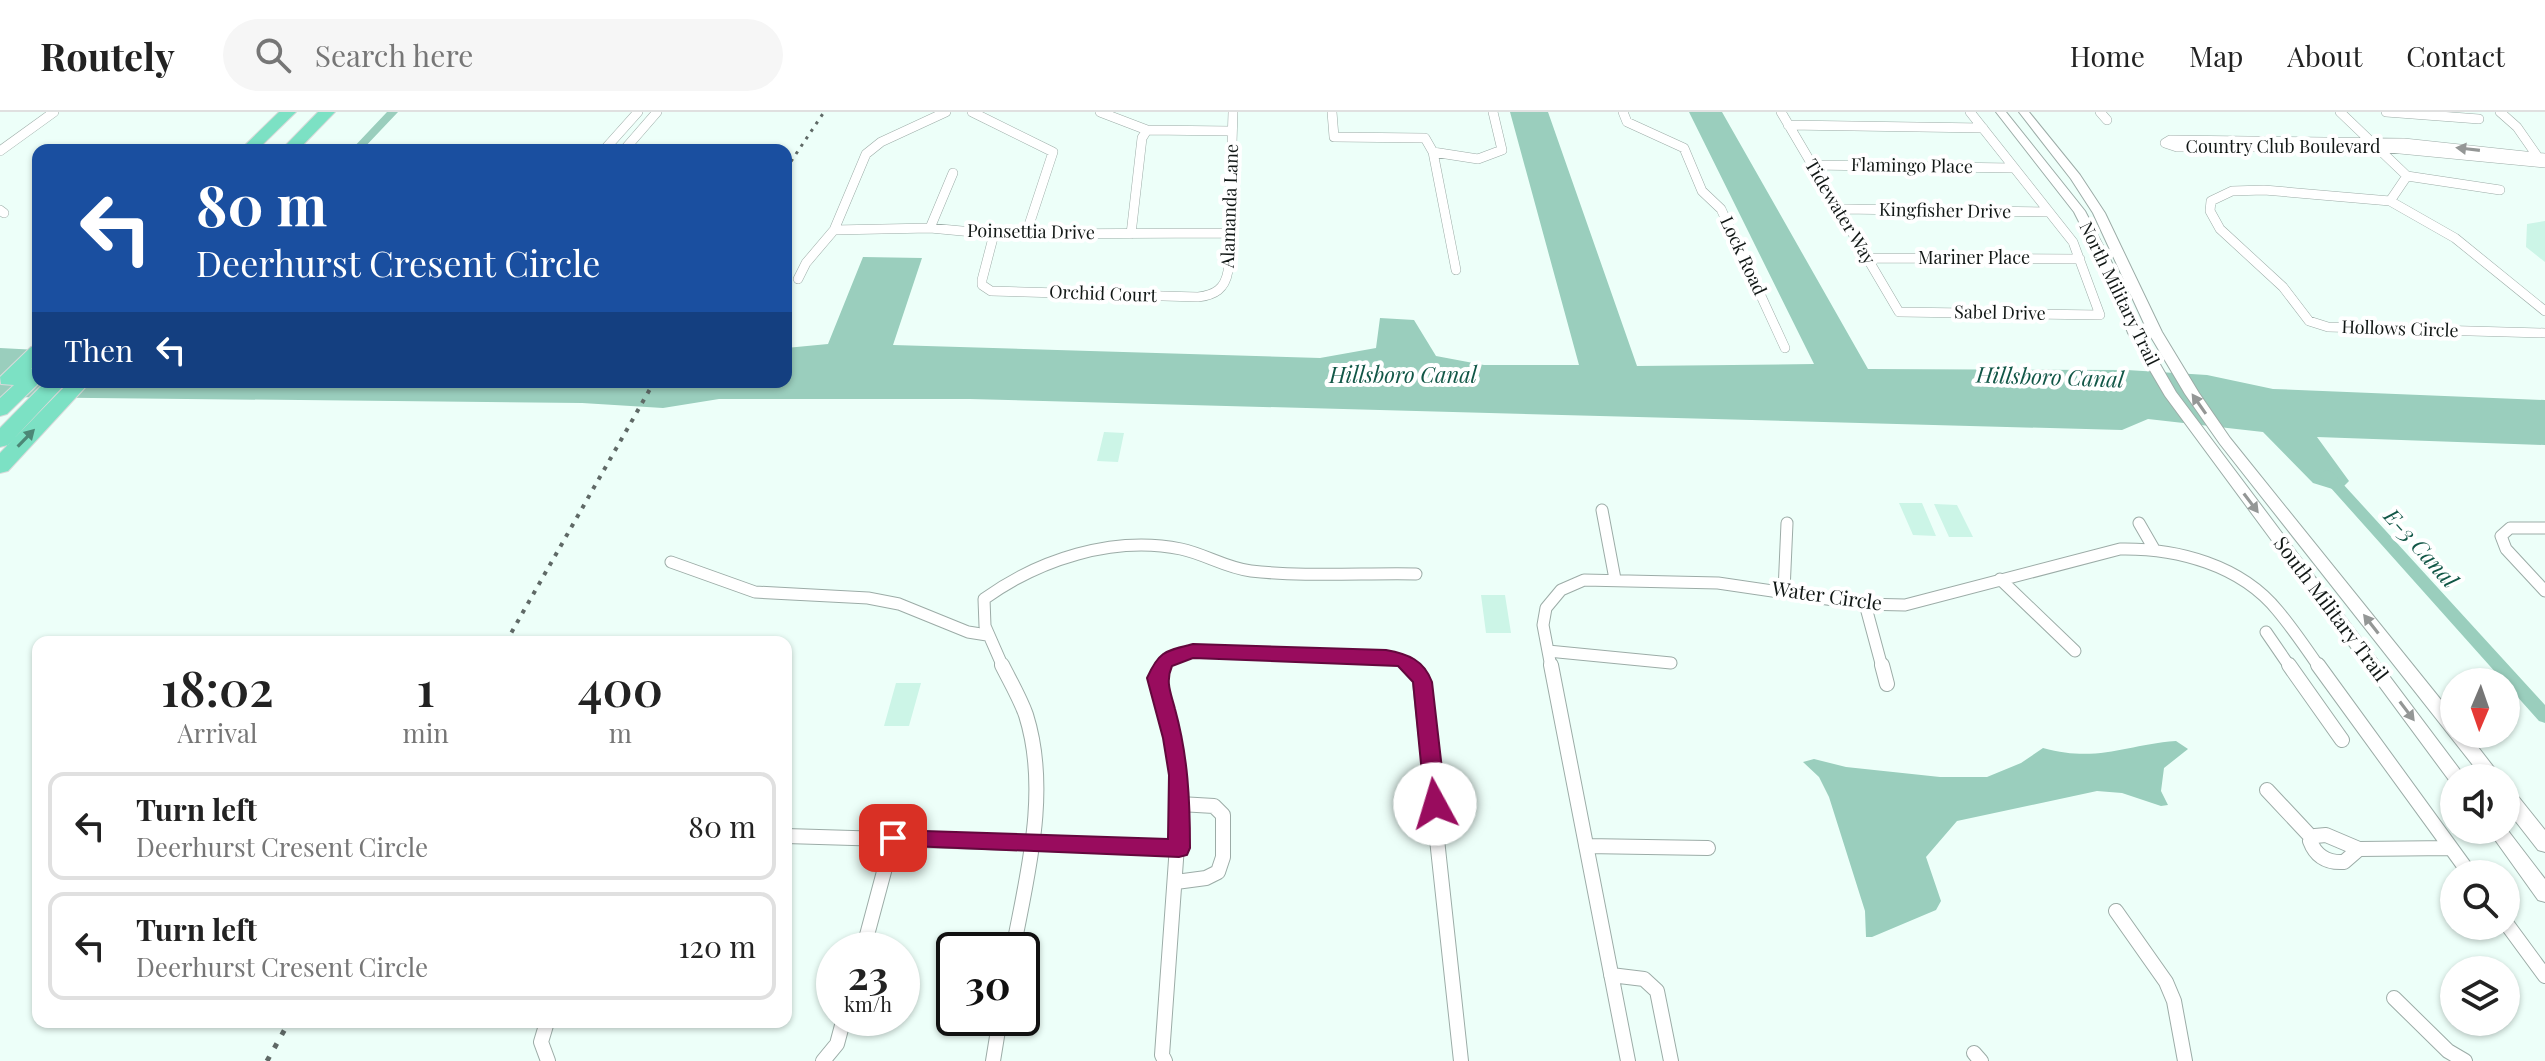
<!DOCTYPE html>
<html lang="en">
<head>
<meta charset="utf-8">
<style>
	:root { --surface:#fff; --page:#f6f6f6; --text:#222; --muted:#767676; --line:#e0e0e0 }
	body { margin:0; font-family:"Playfair Display",serif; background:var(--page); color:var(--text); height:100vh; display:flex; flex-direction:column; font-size:30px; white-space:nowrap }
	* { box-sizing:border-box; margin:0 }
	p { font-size:26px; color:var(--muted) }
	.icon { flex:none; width:44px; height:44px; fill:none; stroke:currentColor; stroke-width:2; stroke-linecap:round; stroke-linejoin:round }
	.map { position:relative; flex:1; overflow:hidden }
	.panel { position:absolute; left:32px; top:524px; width:760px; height:392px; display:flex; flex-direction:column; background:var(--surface); border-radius:16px; box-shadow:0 2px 6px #0004 }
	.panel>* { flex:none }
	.top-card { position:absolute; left:32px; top:32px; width:760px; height:244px; border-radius:16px; box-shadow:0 2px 6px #0004; background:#1a4fa0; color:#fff; overflow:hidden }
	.needle { width:52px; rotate:182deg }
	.buttons { position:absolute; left:2440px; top:556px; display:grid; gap:16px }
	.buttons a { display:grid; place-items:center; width:80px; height:80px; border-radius:50%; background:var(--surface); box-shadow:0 2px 6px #0004; font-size:40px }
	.speed { position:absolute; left:816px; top:820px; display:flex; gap:16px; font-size:40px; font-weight:700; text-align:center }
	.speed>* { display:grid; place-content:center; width:104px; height:104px; border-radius:50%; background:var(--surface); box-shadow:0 2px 6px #0004; line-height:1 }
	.speed small { font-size:20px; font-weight:400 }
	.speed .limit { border:4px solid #111; border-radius:12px; background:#fff; color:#111 }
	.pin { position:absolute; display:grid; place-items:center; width:68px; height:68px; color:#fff; margin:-34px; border-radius:16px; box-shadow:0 4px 12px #0006 }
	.me { position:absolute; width:88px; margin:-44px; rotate:354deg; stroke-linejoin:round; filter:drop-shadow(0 0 6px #0008) }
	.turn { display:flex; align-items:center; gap:28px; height:168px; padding:0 32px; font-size:36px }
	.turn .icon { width:104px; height:104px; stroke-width:2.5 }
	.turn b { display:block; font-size:56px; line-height:68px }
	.then { display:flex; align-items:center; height:76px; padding:0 32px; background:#0003; gap:16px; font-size:30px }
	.eta { display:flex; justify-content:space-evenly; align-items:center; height:136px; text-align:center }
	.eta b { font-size:48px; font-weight:600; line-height:56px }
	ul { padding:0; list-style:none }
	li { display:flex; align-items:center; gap:24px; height:108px; margin:0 16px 12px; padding:0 16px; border:4px solid var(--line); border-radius:16px }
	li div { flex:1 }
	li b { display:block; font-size:30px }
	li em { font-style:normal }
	header { display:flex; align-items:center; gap:48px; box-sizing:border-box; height:112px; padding:0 40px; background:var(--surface); border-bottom:2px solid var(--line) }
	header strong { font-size:38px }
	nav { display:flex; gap:44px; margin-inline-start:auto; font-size:28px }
	.search { width:560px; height:72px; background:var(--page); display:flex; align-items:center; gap:20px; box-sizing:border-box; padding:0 28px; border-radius:44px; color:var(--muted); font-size:30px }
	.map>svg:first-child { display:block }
	.green { fill:#ccf5e7 }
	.water { fill:#9acebd }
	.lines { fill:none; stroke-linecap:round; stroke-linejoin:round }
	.canal { fill:#9acebd; fill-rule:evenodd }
	.minor-far2-casing { stroke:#9caca7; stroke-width:10 }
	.minor-far1-casing { stroke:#9caca7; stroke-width:13 }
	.minor-casing { stroke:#9caca7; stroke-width:16 }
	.tertiary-casing { stroke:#9caca7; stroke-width:2 }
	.motorway-casing { stroke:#d9dada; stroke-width:2 }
	.minor-far2 { stroke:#fff; stroke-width:9 }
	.minor-far1 { stroke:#fff; stroke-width:11 }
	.minor { stroke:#fff; stroke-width:14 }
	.tertiary { fill:#fff; fill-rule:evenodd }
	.motorway { fill:#7ce1c4; fill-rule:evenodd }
	.rail-far2 { stroke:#5f6966; stroke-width:3; stroke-dasharray:3 6; stroke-linecap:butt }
	.rail-far1 { stroke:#5f6966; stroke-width:4; stroke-dasharray:4 7; stroke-linecap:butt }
	.rail { stroke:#5f6966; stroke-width:5; stroke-dasharray:5 10; stroke-linecap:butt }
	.oneway { fill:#949796 }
	.oneway2 { fill:#4c8776 }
	.route { fill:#990c5e; stroke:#63083d; stroke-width:2 }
	.labels { text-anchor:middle; stroke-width:8; stroke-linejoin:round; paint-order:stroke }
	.far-street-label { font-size:18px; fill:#121816; stroke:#fff }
	.street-label { font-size:20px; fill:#121816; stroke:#fff }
	.water-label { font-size:22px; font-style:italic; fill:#125747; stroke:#fff }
</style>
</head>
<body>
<header>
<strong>Routely</strong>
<div class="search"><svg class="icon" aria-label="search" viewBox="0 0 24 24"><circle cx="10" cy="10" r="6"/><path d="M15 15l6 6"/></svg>Search here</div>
<nav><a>Home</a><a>Map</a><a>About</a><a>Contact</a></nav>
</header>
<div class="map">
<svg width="2545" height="949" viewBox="0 0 2545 949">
	<rect width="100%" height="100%" fill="#edfff9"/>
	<path class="green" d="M 2545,109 L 2545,150 L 2526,135 L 2527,112 Z
		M 1104,320 L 1124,321 L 1118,350 L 1097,349 Z
		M 1899,391 L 1922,391 L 1936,424 L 1913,423 Z
		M 1934,392 L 1957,393 L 1973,425 L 1949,425 Z
		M 1481,483 L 1505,483 L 1511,521 L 1486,521 Z
		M 896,571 L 921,571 L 909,614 L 884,614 Z"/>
	<path class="water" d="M 1510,0 L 1548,0 L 1637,254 L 1814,252 L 1689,0 L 1722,0 L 1868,257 L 2127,258 L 2207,263 L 2273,277 L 2545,288 L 2545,333 L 2317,325 L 2349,369 L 2339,379 L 2313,371 L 2263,320 L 2148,307 L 2122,318 L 970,287 L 719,287 L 663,296 L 582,291 L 0,285 L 0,236 L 38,238 L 38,270 L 786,270 L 786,236 L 828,232 L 863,145 L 922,146 L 893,233 L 1320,246 L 1376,236 L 1380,206 L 1414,208 L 1436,244 L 1484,253 L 1579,253 Z
		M 2176,629 L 2188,637 L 2164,656 L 2161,679 L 2168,693 L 2161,694 L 2122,681 L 2097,679 L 1957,709 L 1926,745 L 1941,789 L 1936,798 L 1872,825 L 1866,825 L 1865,799 L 1829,685 L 1819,665 L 1803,650 L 1814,647 L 1846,655 L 1940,665 L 1987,665 L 2021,651 L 2043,636 C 2098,651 2124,633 2176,629 Z"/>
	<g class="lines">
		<path class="canal" d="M 387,0 L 398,0 L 362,38 L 351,38 Z
			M 2327,358 L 2332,360 L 2545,593 L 2545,611 L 2539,609 L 2322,366 L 2320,363 L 2322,360 Z"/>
		<defs>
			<path id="minor-far2" d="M 972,0 L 1053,40 L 1026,122
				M 1100,0 L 1147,18 L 1232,19
				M 1332,0 L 1334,25 L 1425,26 L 1433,40 L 1478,47 L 1502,38 L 1493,0
				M 1623,0 L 1627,10 L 1684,36 L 1702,79 L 1721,97 L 1785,236
				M 1781,0 L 1899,200 L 2100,203 L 2073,130 L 1970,0
				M 2100,0 L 2107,8
				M 2340,0 L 2407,64 L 2390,89
				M 2386,0 L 2479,7
				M 2500,0 L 2517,15 L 2540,48
				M 1788,13 L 1983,16
				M 604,38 L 638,0
				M 624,38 L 657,0
				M 0,39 L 54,0
				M 1433,40 L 1456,158
				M 2545,46 L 2404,31 L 2170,28 L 2165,31 L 2177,35 L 2379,35 L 2545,51
				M 1812,53 L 2013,56
				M 2407,64 L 2500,78
				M 1841,97 L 2048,100
				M 0,98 L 4,101
				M 930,116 L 953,61
				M 834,118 L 930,116 L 994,122 L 1229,121
				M 994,122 L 982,168 L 982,173 L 991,179 L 1198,185 C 1215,183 1225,177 1228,159 L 1233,0
				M 1131,122 L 1142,26 L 1147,18
				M 1867,146 L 2080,147
				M 798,167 L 806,151 L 834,118 L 866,42 L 881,30 L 946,0
				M 2545,199 L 2455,126 L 2390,89 L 2264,78 L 2232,79 L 2211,89 L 2210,99 L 2220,117 L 2283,175 L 2309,209 L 2328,215 L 2545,221"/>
			<path id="minor-far1" d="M 1602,398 L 1615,467
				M 2139,411 L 2154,437
				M 2545,416 L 2510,416 L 2501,424 L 2506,437 L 2545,479
				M 671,450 L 755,480 L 868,486 L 899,492 L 968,520 L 987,523
				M 2000,467 L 2075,539
				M 1784,479 L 1787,411
				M 1865,492 L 1882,555
				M 2266,520 L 2290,555
				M 1548,539 L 1671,551
				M 1003,555 L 985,514 L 984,487 C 1038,448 1113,423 1181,437 C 1205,442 1226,456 1251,459 C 1304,465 1362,461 1416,462
				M 1162,555 L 1172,544 L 1193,539 L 1386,545 L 1404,549 L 1411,555
				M 1551,555 L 1543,513 L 1546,496 L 1561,478 L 1584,468 L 1718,471 L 1861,492 L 1905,493 L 2120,437 C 2177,436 2241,453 2278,499 C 2293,517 2306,536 2319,555"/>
			<path id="minor" d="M 1002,553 C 1010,569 1020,586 1026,603 C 1050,679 1027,763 1013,838
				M 1163,553 L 1157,566 L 1173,626 L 1180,692 L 1162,943 L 1165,949
				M 1409,553 L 1419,561 L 1461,949
				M 1551,553 L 1628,949
				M 1882,553 L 1887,572
				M 2289,553 L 2342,628
				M 2318,553 L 2470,762
				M 2267,678 L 2312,726
				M 2326,723 L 2359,737 L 2344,750 C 2328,751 2316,745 2310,729 L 2315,724 Z
				M 786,724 L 1179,736
				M 1586,734 L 1708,736
				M 2359,737 L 2451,736
				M 1176,770 L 1206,766 L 1218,760 L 1223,745 L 1223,703 L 1214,694 L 1180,692
				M 2116,799 L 2166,870 L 2174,889 L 2185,949
				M 2506,811 L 2545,864
				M 863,838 L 893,726
				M 1611,863 L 1644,867 L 1657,879 L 1671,949
				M 2394,886 L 2448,939 L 2465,949
				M 547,910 L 541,930 L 548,949
				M 1974,941 L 1981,949
				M 823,949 L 837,932 L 844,906
				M 993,949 L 1000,906"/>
			<path id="tertiary" d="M 1996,0 L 2006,0 L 2085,99 L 2112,151 L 2142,221 L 2176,280 L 2466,666 L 2454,666 L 2454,672 L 2451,671 L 2165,284 L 2128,221 L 2100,151 L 2074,100 Z
				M 2019,0 L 2029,0 L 2080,63 L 2105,101 L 2162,220 L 2199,281 L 2230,326 L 2454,604 L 2454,622 L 2468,622 L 2502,666 L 2483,666 L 2220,332 L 2185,282 L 2148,220 L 2093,101 L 2071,67 Z
				M 2506,676 L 2513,678 L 2545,718 L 2545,740 L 2538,738 L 2506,697 Z
				M 2506,716 L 2545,767 L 2545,790 L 2538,788 L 2488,718 L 2506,718 Z"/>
			<path id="motorway" d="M 279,0 L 296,0 L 257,38 L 240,38 Z
				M 318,0 L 335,0 L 298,38 L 281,38 Z
				M 38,233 L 38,250 L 31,257 L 38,255 L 40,270 L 7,302 L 0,304 L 0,286 L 14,273 L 1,272 L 0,265 L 31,235 Z
				M 45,270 L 67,270 L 8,333 L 0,335 L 0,316 Z
				M 69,270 L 90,270 L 8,359 L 0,361 L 0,341 Z"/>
		</defs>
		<use href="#minor-far2" class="minor-far2-casing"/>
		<use href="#minor-far1" class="minor-far1-casing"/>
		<use href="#minor" class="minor-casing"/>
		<use href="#tertiary" class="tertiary-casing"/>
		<use href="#motorway" class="motorway-casing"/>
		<use href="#minor-far2" class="minor-far2"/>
		<use href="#minor-far1" class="minor-far1"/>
		<use href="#minor" class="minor"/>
		<use href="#tertiary" class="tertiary"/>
		<use href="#motorway" class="motorway"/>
		<path class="rail-far2" d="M 786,57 L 824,0"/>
		<path class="rail-far1" d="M 506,530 L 654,270"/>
		<path class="rail" d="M 267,949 L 289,910"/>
	</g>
	<defs><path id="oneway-solid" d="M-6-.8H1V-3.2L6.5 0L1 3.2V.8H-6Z" transform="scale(2)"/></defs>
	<g class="oneway">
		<use href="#oneway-solid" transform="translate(2468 37) rotate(-173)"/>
		<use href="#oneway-solid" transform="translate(2199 292) rotate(-125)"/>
		<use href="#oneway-solid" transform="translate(2251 391) rotate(53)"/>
		<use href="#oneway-solid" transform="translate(2371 512) rotate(-128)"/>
		<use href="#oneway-solid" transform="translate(2407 599) rotate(53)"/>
	</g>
	<use class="oneway2" href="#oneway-solid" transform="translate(26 326) rotate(-46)"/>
	<path class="route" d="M 1193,532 L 1386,538 C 1408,542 1424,548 1432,570 L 1446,692 L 1443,698 L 1435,701 L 1428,698 L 1425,692 L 1413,570 L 1398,554 L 1193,546 L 1172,554 C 1165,570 1171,581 1175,597 C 1188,644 1190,688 1190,736 L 1187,743 L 1179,745 L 886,733 L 882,726 L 886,720 L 893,718 L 1168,727 L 1169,663 L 1163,626 L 1147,566 C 1159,539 1165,539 1193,532 Z"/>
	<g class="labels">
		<g class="far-street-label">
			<text x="2283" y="41">Country Club Boulevard</text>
			<text transform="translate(1912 54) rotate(1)" y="6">Flamingo Place</text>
			<text transform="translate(1230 94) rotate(-88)" y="6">Alamanda Lane</text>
			<text transform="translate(1945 99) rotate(1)" y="6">Kingfisher Drive</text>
			<text transform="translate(1840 100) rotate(59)" y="6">Tidewater Way</text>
			<text transform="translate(1031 120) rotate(1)" y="6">Poinsettia Drive</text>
			<text transform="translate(1743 144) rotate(65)" y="6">Lock Road</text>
			<text x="1974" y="152">Mariner Place</text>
			<text transform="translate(1103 182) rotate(2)" y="6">Orchid Court</text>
			<text transform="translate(2119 182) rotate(64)" y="6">North Military Trail</text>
			<text transform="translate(2000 201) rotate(1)" y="6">Sabel Drive</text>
			<text transform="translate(2400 217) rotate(2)" y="6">Hollows Circle</text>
		</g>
		<g class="street-label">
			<text transform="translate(1827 484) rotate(8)" y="7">Water Circle</text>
			<text transform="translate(2331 497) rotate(53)" y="7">South Military Trail</text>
		</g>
		<g class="water-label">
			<text x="1403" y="271">Hillsboro Canal</text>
			<text transform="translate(2050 265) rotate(2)" y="8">Hillsboro Canal</text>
			<text transform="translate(2421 436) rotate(48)" y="8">E-3 Canal</text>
		</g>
	</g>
</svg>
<div class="buttons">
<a><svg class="needle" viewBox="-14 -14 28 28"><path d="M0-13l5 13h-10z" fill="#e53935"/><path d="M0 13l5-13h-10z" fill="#767676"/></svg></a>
<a><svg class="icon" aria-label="sound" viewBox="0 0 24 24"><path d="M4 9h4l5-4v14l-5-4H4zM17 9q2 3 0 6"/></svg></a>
<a><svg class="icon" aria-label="search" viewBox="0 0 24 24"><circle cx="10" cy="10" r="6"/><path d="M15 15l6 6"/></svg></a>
<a><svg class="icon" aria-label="layers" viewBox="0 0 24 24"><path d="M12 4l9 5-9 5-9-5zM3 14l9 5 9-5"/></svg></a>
</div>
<div class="speed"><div>23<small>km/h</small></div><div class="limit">30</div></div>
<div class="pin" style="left:893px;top:726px;background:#d93025"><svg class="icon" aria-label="arrive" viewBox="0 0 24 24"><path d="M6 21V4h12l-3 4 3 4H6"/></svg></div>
<svg class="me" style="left:1435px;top:692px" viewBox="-20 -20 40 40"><circle r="19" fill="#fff"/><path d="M0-13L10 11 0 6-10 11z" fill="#990c5e"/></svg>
<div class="top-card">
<div class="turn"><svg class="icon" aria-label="left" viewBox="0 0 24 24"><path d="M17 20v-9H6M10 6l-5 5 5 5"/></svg><div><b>80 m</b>Deerhurst Cresent Circle</div></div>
<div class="then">Then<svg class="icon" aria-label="left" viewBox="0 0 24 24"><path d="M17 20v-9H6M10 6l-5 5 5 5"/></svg></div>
</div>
<section class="panel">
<div class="eta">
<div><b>18:02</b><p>Arrival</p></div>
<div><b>1</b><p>min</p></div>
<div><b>400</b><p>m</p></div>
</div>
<ul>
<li><svg class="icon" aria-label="left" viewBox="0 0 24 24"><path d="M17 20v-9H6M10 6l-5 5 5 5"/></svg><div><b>Turn left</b><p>Deerhurst Cresent Circle</p></div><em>80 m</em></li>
<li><svg class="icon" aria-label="left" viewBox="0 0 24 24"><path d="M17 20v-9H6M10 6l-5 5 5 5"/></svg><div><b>Turn left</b><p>Deerhurst Cresent Circle</p></div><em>120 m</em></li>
</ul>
</section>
</div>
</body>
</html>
